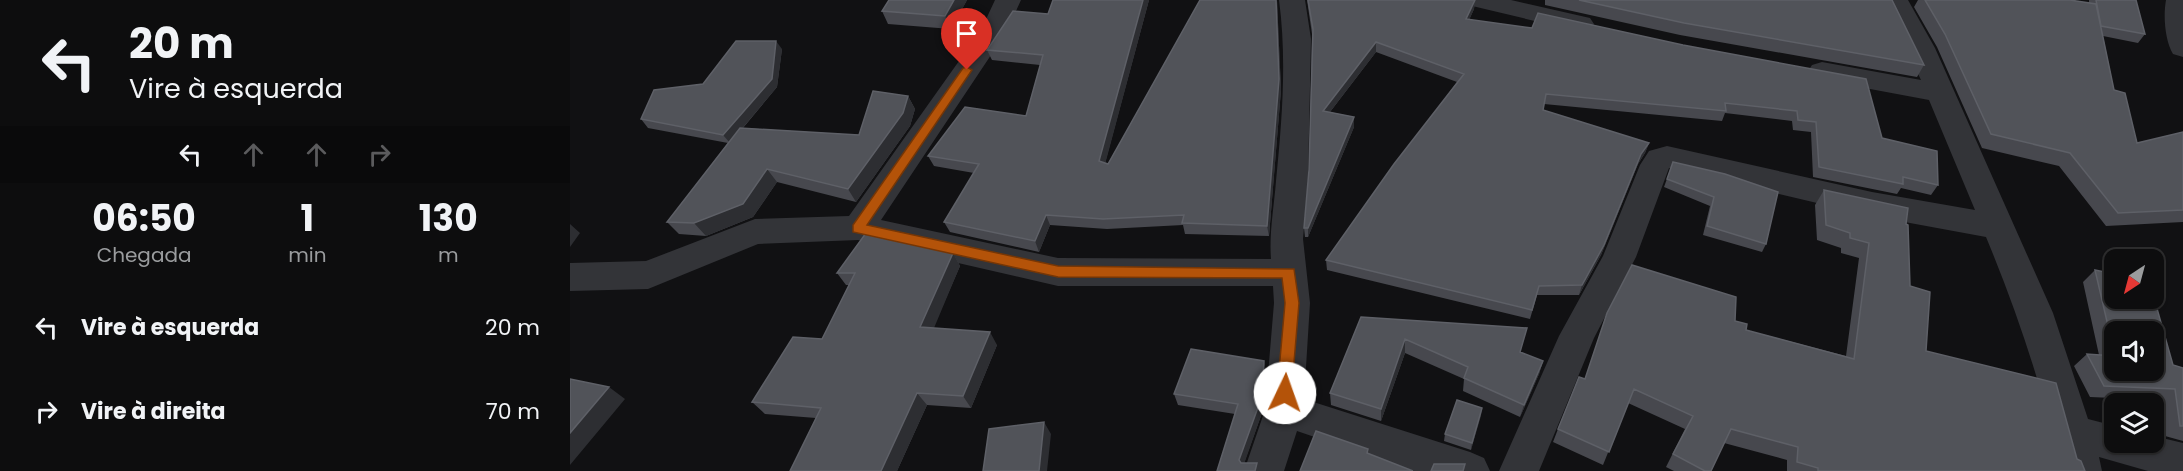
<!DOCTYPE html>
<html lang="pt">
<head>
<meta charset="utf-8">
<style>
	:root { --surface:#0d0d0e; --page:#161617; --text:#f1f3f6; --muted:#9a9c9e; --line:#2d2d2e }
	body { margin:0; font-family:Poppins,sans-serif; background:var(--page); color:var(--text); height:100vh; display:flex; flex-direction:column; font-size:22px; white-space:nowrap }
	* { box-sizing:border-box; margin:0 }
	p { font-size:20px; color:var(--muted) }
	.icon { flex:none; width:33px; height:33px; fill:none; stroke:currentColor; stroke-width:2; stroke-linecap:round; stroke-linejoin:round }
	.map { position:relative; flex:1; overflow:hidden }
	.sheet { display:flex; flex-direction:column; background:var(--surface); width:570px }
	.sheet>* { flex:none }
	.guide { background:#0d0d0e; color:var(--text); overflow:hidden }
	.needle { width:39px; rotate:216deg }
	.buttons { position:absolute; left:1534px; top:249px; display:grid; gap:12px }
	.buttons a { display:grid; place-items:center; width:60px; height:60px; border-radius:12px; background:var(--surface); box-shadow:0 2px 4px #0004,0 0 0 2px var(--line); font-size:30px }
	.pin { position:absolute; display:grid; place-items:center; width:51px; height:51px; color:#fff; margin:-62px -26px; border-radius:50% 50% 50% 0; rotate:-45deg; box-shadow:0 0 6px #0007 }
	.pin .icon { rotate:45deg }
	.me { position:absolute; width:66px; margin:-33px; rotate:3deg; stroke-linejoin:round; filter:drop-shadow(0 0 4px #0008) }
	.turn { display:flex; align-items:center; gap:21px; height:126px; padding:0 30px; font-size:27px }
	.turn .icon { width:78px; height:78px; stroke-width:2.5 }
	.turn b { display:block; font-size:42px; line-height:51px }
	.lanes { display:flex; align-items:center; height:57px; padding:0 30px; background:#0003; justify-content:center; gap:30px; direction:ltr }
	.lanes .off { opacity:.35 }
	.eta { display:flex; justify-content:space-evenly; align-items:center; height:102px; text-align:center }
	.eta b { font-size:36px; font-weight:700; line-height:42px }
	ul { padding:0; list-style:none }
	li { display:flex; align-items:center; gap:18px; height:84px; padding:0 30px }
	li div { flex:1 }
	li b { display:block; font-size:22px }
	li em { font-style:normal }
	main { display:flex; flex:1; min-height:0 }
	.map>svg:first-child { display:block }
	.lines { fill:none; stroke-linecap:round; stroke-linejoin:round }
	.street { fill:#333438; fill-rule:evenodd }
	.wall { fill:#47484e }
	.shaded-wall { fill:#2d2e32 }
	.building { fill:#515359; stroke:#5e6067; stroke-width:1.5; fill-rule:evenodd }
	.route { fill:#b45309; stroke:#753606; stroke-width:1.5 }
</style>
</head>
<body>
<main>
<section class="sheet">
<div class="guide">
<div class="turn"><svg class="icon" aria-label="left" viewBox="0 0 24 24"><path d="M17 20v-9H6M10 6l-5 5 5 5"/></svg><div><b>20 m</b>Vire à esquerda</div></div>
<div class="lanes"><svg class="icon" aria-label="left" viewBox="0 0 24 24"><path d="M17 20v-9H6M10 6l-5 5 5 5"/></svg><svg class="icon off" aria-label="ahead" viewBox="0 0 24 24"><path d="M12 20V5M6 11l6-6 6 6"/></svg><svg class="icon off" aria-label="ahead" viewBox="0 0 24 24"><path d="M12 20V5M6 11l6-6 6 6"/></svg><svg class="icon off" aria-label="right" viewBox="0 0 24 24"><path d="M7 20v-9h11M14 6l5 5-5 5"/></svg></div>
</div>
<div class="eta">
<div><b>06:50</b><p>Chegada</p></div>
<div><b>1</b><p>min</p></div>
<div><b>130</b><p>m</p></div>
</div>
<ul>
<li><svg class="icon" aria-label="left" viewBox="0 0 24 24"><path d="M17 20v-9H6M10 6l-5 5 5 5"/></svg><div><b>Vire à esquerda</b></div><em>20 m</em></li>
<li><svg class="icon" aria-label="right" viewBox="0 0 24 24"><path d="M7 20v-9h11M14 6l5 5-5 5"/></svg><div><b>Vire à direita</b></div><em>70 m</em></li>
</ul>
</section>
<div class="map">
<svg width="1613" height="471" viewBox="0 0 1613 471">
	<rect width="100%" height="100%" fill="#111113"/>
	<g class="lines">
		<path class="street" d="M 425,0 L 451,0 L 437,31 L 311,220 L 488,258 L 701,259 C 699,233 704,207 706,181 C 712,121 717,59 709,0 L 735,0 L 741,39 L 738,180 L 733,239 L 740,303 L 734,399 L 900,452 L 914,458 L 920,471 L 844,471 L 727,431 L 714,471 L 674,471 L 695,410 L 704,303 L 703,286 L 488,286 L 288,240 L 188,244 L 78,289 L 0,291 L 0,263 L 76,261 L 185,219 L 279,216 L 411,30 Z
			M 894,0 L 941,0 L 1020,18 L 1024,24 L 1020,30 L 1011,32 L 898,5 Z
			M 1312,0 L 1338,0 L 1365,48 L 1483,313 L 1518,419 L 1545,426 L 1545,442 L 1584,442 L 1584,436 L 1613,443 L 1613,471 L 1578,471 L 1529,457 L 1532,471 L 1492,471 C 1473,390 1448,314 1416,237 L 1302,216 L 1099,168 L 1066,257 L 1024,338 L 969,471 L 929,471 L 989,336 L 1033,256 L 1070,165 L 1079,151 L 1097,146 L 1302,192 L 1405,210 L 1359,100 L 1252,80 L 1242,77 L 1238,71 L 1242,65 L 1252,62 L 1351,80 Z
			M 1596,0 L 1613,0 L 1613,57 L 1603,54 C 1595,41 1593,16 1596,0 Z"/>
	</g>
	<path class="wall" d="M 397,0 L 381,29 L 318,24 L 312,11 Z
		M 579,0 L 535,163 L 538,164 L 630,0 L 707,0 L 711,90 L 699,236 L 615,234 L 613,225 L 537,229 L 480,225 L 469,252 L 380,232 L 374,222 L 404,173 L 364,166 L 358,156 L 456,116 L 470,65 L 422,60 L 417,50 L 478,14 Z
		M 737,0 L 905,0 L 904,9 L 899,20 L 962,28 L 1312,138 L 1368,185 L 1361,195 L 1331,188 L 1327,194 L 1243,177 L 1241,132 L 1223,130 L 1222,121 L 1155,113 L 1152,121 L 974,104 L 973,110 L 1079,143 L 1075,153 L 1068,164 L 1031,255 L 1009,295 L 967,295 L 960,319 L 757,270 L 756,260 L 887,82 L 806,52 L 760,112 L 784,117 L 784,127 L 738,237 L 735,237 L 734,228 L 739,170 L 742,34 Z
		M 975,0 L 1322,0 L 1354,65 L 1347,77 L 1110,35 L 975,5 Z
		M 1348,0 L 1500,0 L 1519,3 L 1519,0 L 1566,0 L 1575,34 L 1568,43 L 1533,36 L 1544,90 L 1567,143 L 1613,132 L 1613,222 L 1536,226 L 1489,166 L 1412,148 L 1367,47 L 1344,7 Z
		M 212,49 L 207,87 L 173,128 L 289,135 L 338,96 L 345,109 L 340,126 L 286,202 L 207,182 L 183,217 L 136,236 L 109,234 L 97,222 L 158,143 L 78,128 L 71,119 L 133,84 Z
		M 1103,162 L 1155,174 L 1196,244 L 1192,252 L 1133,235 L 1140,206 L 1094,187 Z
		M 1254,190 L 1336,224 L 1340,286 L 1356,351 L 1507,459 L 1515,471 L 1217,471 L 1217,460 L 1154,443 L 1141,471 L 1104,471 L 1096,467 L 1115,429 L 1058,403 L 1033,465 L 983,442 L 988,429 L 1165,321 L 1176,330 L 1276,356 L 1289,258 L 1271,253 L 1271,248 L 1247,240 L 1245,205 Z
		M 383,253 L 390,266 L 363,328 L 427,345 L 401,408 L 357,405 L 327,471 L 220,471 L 246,418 L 195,414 L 182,402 L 252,339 L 279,285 L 276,285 L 267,273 Z
		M 1525,270 L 1603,365 L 1613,368 L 1613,441 L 1595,436 L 1590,400 L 1520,397 L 1504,366 L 1517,354 L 1529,355 L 1513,282 Z
		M 791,317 L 973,361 L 969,374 L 950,417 L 893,391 L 894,379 L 835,353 L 811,421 L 761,405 L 760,393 Z
		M 694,361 L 696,372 L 693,410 L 674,463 L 647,471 L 665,414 L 608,405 L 604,394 Z
		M 912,408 L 901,450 L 874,441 L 875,434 Z"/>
	<path class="shaded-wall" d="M 384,0 L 397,0 L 381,29 L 375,16 Z
		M 573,0 L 579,0 L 533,172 L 529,161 Z
		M 706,0 L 707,0 L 711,90 L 699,236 L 697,226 Z
		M 905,0 L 904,9 L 895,29 L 896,19 Z
		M 206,41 L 212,49 L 207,87 L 160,143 L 153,135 Z
		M 806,42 L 806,52 L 753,121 L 753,111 Z
		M 338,96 L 345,109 L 340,126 L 286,202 L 278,189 Z
		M 784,117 L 784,127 L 738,237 L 738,228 Z
		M 1079,143 L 1075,153 L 1068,164 L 1031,255 L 1009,295 L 1012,285 L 1071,154 Z
		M 197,169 L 207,182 L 183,217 L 136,236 L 124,223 Z
		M 476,215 L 480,225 L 469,252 L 465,241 Z
		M 0,224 L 10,233 L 0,247 Z
		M 383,253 L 390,266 L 359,340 L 350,327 Z
		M 420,332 L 427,345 L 401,408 L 393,396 Z
		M 835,339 L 835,353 L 811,421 L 811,409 Z
		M 694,361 L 696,372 L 693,410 L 672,470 L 669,460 Z
		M 973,361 L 969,374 L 950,417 L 954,405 Z
		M 39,387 L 55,399 L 0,465 L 0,433 Z
		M 347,393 L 357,405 L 327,471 L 311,471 Z
		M 912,408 L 911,416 L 901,450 L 902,443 Z
		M 474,422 L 481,434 L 477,471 L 469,471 Z"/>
	<path class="building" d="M 319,0 L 384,0 L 375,16 L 312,11 Z
		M 483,0 L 573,0 L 529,161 L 538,164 L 630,0 L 706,0 L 709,79 L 697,226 L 612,223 L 614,215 L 533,219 L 476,215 L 465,241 L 374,222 L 409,164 L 358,156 L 395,107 L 456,116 L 473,55 L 417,50 L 443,11 L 478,14 Z
		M 738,0 L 905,0 L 896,19 L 962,28 L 968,13 L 1113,45 L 1296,79 L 1312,138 L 1367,151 L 1368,185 L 1333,177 L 1333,184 L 1249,167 L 1246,122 L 1228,120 L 1227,111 L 1155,103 L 1156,111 L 976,94 L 973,110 L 1079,143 L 1071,154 L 1034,245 L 1012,285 L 969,286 L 962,310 L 756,260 L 824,164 L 894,74 L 806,42 L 753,111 L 784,117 L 738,228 L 734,228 L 739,170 L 743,29 Z
		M 1009,0 L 1322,0 L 1354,65 L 1114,23 Z
		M 1355,0 L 1500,0 L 1526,4 L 1544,90 L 1555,93 L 1567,143 L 1613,132 L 1613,210 L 1548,213 L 1500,153 L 1421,134 L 1375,34 Z
		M 1526,0 L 1566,0 L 1575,34 L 1531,26 Z
		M 166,41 L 206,41 L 202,79 L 153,135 L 71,119 L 84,90 L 133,84 Z
		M 303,91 L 338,96 L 333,113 L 278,189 L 197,169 L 173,204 L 124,223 L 97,222 L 170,128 L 289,135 Z
		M 1103,162 L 1155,174 L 1208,192 L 1196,244 L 1137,226 L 1144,197 L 1097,179 Z
		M 1254,190 L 1338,208 L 1336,224 L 1338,225 L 1340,286 L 1360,292 L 1356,351 L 1486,383 L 1507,459 L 1511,461 L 1515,471 L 1248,471 L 1248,468 L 1227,462 L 1228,447 L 1161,429 L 1141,471 L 1135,471 L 1103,454 L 1123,416 L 1064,389 L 1039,452 L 988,429 L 1009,377 L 1015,379 L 1037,313 L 1062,265 L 1166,297 L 1165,321 L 1177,324 L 1176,330 L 1284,359 L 1299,243 L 1280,238 L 1280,233 L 1256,225 Z
		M 296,233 L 383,253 L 350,327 L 420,332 L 393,396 L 347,393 L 311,471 L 220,471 L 251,408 L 182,402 L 223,337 L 252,339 L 285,273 L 267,273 Z
		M 1525,270 L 1545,274 L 1545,298 L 1584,298 L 1603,365 L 1613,368 L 1613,426 L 1610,426 L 1605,389 L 1534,386 L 1517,354 L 1545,356 ZM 1545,332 L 1584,332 L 1584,370 L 1545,370 Z
		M 791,317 L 957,328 L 950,352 L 973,361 L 954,405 L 894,378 L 898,367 L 835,339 L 811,409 L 760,393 Z
		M 621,349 L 694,361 L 691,399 L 669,460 L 671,463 L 687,463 L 685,471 L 647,471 L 668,404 L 604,394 Z
		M 0,379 L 39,387 L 0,433 Z
		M 887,400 L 912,408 L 902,443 L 875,434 Z
		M 474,422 L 469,471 L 413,471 L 419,429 Z
		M 746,431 L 798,449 L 797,453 L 843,471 L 730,471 Z
		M 864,464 L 895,464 L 893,471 L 861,471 Z"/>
	<path class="route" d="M 397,67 L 402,70 L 297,225 L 488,266 L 724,269 L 729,303 L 721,398 L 710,398 L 707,393 L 715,303 L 712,278 L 488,277 L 283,232 L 283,225 L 393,68 Z"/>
</svg>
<div class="buttons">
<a><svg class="needle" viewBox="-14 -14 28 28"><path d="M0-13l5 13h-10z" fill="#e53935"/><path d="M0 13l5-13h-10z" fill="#9a9c9e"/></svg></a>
<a><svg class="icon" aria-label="sound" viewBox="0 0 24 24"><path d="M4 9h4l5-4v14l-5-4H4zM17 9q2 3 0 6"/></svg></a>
<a><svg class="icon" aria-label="layers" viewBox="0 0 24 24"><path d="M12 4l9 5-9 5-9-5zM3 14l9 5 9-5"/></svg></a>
</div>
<div class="pin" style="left:397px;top:70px;background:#d93025"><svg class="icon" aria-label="arrive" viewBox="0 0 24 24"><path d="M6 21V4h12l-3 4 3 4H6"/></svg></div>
<svg class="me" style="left:715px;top:393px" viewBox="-20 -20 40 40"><circle r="19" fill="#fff"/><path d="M0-13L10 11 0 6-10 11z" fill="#b45309"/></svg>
</div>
</main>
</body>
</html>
